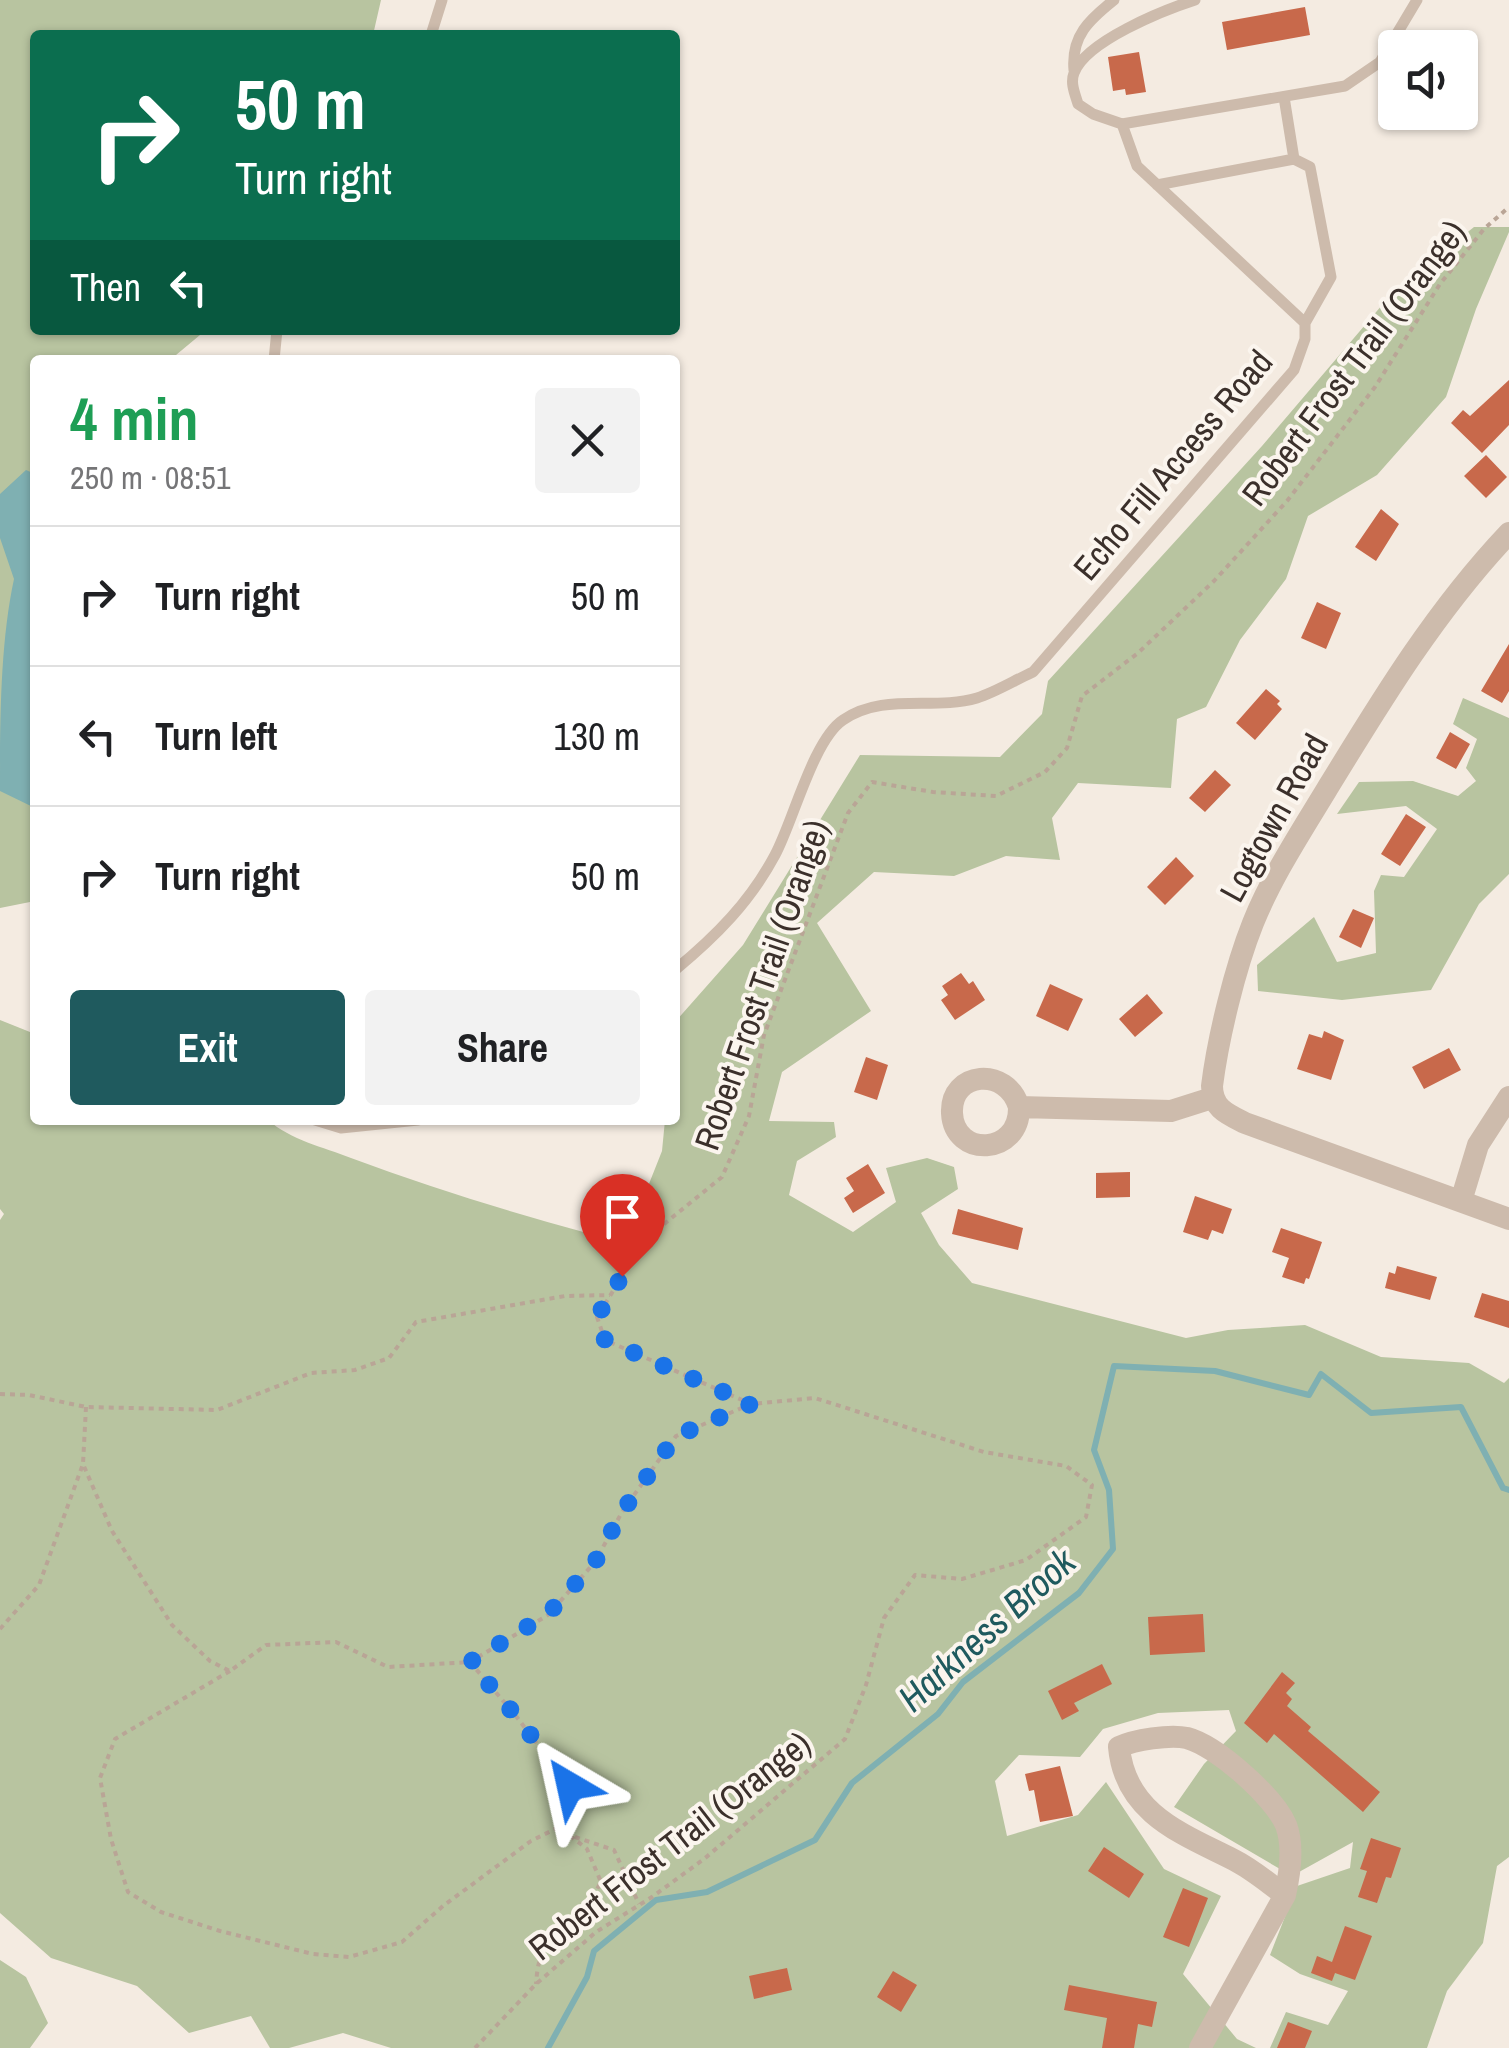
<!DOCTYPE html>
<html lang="en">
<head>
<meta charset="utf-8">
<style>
	:root { --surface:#fff; --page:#f2f2f2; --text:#202124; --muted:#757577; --line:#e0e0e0; --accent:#1f5a5e }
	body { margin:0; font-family:"Archivo Narrow",sans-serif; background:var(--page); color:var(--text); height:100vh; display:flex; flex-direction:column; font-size:38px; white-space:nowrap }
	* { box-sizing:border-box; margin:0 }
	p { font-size:32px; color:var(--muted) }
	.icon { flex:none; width:55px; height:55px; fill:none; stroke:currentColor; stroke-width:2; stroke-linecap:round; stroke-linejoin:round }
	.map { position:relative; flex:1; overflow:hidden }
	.panel { position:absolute; left:30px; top:355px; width:650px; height:770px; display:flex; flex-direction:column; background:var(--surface); border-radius:10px; box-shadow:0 2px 8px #0004 }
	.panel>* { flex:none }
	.hud { position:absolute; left:30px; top:30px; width:650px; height:305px; border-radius:10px; box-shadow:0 2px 8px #0004; background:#0b6e4f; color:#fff; overflow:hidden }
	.controls { position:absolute; left:1378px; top:30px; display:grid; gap:20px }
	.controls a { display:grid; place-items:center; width:100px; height:100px; border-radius:10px; background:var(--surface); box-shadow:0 2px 8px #0004; font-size:50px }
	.pin { position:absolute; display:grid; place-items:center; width:85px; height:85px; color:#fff; margin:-102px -42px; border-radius:50% 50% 50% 0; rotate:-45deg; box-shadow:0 0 10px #0007 }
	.pin .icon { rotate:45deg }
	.me { position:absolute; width:110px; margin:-55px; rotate:324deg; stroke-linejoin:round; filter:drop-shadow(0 0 8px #0008) }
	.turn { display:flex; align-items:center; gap:35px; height:210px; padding:0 40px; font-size:45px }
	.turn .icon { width:130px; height:130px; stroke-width:2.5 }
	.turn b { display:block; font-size:70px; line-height:85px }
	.then { display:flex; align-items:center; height:95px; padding:0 40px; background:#0003; gap:20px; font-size:38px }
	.round { display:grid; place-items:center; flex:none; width:105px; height:105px; border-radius:10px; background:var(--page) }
	.headline { display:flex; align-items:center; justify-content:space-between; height:170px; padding:0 40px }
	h1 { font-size:60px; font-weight:700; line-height:75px; color:#1e9e55 }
	.action { display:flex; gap:20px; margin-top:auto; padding:20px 40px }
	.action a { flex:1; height:115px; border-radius:10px; background:var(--accent); color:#fff; font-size:40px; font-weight:700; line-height:115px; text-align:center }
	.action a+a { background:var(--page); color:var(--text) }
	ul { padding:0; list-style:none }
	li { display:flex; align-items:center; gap:30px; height:140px; padding:0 40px; border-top:2px solid var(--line) }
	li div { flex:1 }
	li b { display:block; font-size:38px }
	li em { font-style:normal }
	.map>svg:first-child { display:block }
	.green { fill:#b8c4a0 }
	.water { fill:#7fb0b2 }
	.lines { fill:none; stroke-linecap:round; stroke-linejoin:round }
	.stream { stroke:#7fb0b2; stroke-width:6 }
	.building { fill:#c8694b }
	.path { stroke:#b9a596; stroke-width:4; stroke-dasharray:5 5; stroke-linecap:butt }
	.lane { stroke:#cdbbac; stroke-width:11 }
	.street { stroke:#cdbbac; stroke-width:22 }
	.route { stroke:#1a73e8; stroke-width:18; stroke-dasharray:0 32.4 }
	.labels { text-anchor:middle; stroke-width:8; stroke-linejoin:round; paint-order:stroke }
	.street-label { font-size:35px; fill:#3b302b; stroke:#fbf5ee }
	.water-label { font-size:38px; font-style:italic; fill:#1f5a5e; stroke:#fbf5ee }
</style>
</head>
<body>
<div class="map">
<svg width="1509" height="2048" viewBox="0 0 1509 2048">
	<rect width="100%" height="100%" fill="#f4ebe1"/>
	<path class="green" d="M 0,0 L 381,0 L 373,35 L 35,35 L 35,330 L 206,330 L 170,360 L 35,360 L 35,901 L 0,908 Z
		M 1474,227 L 1509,227 L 1509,232 L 1476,309 L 1446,397 L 1377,475 L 1308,516 L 1286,579 L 1240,640 L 1206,707 L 1177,719 L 1171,788 L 1078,783 L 1052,818 L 1060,860 L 1006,856 L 954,876 L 874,872 L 817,923 L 871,1011 L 782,1072 L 769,1121 L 834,1122 L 836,1137 L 797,1161 L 789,1195 L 853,1232 L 896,1202 L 886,1168 L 927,1158 L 954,1167 L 958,1189 L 921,1213 L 939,1245 L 972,1283 L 1186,1338 L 1228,1330 L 1305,1325 L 1381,1357 L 1469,1363 L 1504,1383 L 1509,1378 L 1509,1857 L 1497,1866 L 1483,1943 L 1447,1991 L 1427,2048 L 1270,2048 L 1286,2012 L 1328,2025 L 1348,1991 L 1300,1974 L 1270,1955 L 1297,1886 L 1350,1868 L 1353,1842 L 1299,1872 L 1280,1869 L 1174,1807 L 1204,1764 L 1236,1731 L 1229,1710 L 1158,1713 L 1103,1729 L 1080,1757 L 1019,1755 L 995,1781 L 1007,1836 L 1078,1815 L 1106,1782 L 1164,1869 L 1221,1896 L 1183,1974 L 1237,2039 L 1256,2048 L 391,2048 L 343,2033 L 289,2048 L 270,2048 L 251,2016 L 189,2033 L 137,1986 L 51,1958 L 0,1913 L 0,1220 L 4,1214 L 0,1209 L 0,1020 L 35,1034 L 35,1120 L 268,1120 C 291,1140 323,1147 351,1158 C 428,1187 507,1211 587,1233 L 639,1209 L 662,1151 L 665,1120 L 675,1120 L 675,1022 L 743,945 L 860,755 L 1000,757 L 1042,714 L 1048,681 L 1262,446 L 1394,291 Z
		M 1463,698 L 1509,718 L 1509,874 L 1479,904 L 1431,990 L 1342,1000 L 1258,991 L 1257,965 L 1314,917 L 1337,962 L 1376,953 L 1374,891 L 1381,875 L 1404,877 L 1437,829 L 1406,806 L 1337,814 L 1359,782 L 1413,781 L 1458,796 L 1476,781 L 1466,768 L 1477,739 L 1453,724 Z
		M 0,1960 L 26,1977 L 48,2023 L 30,2048 L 0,2048 Z"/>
	<path class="water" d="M 26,470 L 35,474 L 35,808 L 0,791 C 0,723 0,644 14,579 L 0,538 L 0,494 Z"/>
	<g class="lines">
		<path class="stream" d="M 548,2048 L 587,1977 L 594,1951 L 656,1900 L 707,1892 L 815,1840 L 852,1783 L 938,1714 L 963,1682 L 1079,1593 L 1113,1549 L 1109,1490 L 1094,1450 L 1114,1366 L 1215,1371 L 1309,1395 L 1321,1374 L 1371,1413 L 1461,1407 L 1503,1488 L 1509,1490"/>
	</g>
	<path class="building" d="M 1305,7 L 1310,35 L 1227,50 L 1222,22 Z
		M 1139,52 L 1146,92 L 1126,95 L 1125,89 L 1113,91 L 1108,57 Z
		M 1509,380 L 1509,425 L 1482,453 L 1451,423 L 1463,410 L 1470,416 Z
		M 1486,455 L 1507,477 L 1486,498 L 1464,476 Z
		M 1381,509 L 1399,524 L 1376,561 L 1355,547 Z
		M 1317,602 L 1341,613 L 1326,649 L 1301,638 Z
		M 1509,644 L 1509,691 L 1502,703 L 1481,691 Z
		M 1266,689 L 1280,701 L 1277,704 L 1282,709 L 1255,740 L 1236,723 Z
		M 1450,732 L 1470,744 L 1456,769 L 1436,758 Z
		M 1215,770 L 1231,785 L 1205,812 L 1189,798 Z
		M 1406,814 L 1426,827 L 1400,866 L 1381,854 Z
		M 1176,857 L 1194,876 L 1165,905 L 1147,887 Z
		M 1353,909 L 1374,918 L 1361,948 L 1339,937 Z
		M 961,973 L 969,984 L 973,981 L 985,1000 L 955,1020 L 941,1000 L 948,995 L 942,986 Z
		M 1050,984 L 1083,999 L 1068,1031 L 1036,1016 Z
		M 1147,994 L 1163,1013 L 1135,1037 L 1119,1019 Z
		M 1324,1031 L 1344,1040 L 1331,1080 L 1297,1069 L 1309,1034 L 1322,1038 Z
		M 1449,1048 L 1461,1070 L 1424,1089 L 1412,1067 Z
		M 866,1057 L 888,1065 L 877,1100 L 854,1092 Z
		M 868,1164 L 885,1193 L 853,1213 L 844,1198 L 854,1191 L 846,1178 Z
		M 1130,1172 L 1130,1197 L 1096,1198 L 1096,1173 Z
		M 1195,1196 L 1232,1209 L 1223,1234 L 1212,1230 L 1208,1240 L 1183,1232 Z
		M 958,1209 L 1023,1228 L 1018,1250 L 952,1234 Z
		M 1281,1228 L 1322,1242 L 1309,1279 L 1306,1278 L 1304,1284 L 1282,1277 L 1289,1258 L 1272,1252 Z
		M 1397,1266 L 1437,1277 L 1430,1300 L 1385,1288 L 1389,1272 L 1395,1274 Z
		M 1482,1293 L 1509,1301 L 1509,1328 L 1474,1317 Z
		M 1203,1614 L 1205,1652 L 1150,1655 L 1148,1617 Z
		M 1102,1664 L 1112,1684 L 1074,1703 L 1079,1711 L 1062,1720 L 1048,1691 Z
		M 1282,1672 L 1295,1683 L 1286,1693 L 1292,1699 L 1287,1706 L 1311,1727 L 1308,1731 L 1380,1792 L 1363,1812 L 1274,1734 L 1267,1743 L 1244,1723 Z
		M 1060,1766 L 1073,1816 L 1040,1822 L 1034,1790 L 1029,1791 L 1025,1774 Z
		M 1371,1838 L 1401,1848 L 1391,1878 L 1386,1877 L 1377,1903 L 1358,1897 L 1367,1871 L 1360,1869 Z
		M 1104,1847 L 1144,1874 L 1129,1898 L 1088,1871 Z
		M 1183,1888 L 1208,1898 L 1189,1947 L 1163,1937 Z
		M 1345,1926 L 1372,1936 L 1355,1980 L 1335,1973 L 1332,1981 L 1311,1973 L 1317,1956 L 1332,1962 Z
		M 787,1968 L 792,1990 L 754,1999 L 749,1976 Z
		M 893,1971 L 917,1985 L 901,2012 L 877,1997 Z
		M 1069,1985 L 1157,2002 L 1152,2027 L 1138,2024 L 1134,2048 L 1102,2048 L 1107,2018 L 1064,2010 Z
		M 1288,2022 L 1312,2031 L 1305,2048 L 1277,2048 Z"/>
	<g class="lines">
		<path class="path" d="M 0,1394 L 29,1395 L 86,1407 L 217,1410 L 311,1373 L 355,1370 L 389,1358 L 416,1322 L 565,1296 L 610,1295
			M 86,1407 L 83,1464 L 112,1531 L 172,1625 L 210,1661 L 230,1671 L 266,1645 L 336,1642 L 388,1667 L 470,1662 L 548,1615 L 595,1562 L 622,1512 L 676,1436 L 751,1404
			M 0,1629 L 39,1585 L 83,1464
			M 470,1662 L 516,1716 L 570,1787 L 559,1826
			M 230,1671 L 115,1739 L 100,1778 L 111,1839 L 128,1892 L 161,1912 L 220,1931 L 313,1954 L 349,1957 L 402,1942 L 443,1906 L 531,1841 L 559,1827 L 587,1849 L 601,1882 C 594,1894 588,1909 578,1917 C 550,1942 539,1942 536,1984
			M 575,1837 L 614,1850 L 639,1904
			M 475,2048 L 536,1984 L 596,1932 L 652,1897 L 704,1859 L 845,1739 L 866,1685 L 884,1618 L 915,1575 L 962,1579 L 1026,1560 L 1086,1517 L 1092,1485 L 1066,1466 L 984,1452 L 815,1398 L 751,1404 L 605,1340 L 597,1317 L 634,1257 L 658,1229 L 722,1177 L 749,1116 L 764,1035 L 848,813 L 872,782 L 933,792 L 996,796 L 1045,772 L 1067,748 L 1082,696 L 1138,653 L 1214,581 L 1287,501 L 1375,387 L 1440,284 L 1484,229 L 1509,207"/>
		<path class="lane" d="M 431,35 L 442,0
			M 1074,70 C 1071,36 1089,20 1114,0
			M 1284,97 L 1294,159
			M 1122,124 L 1093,114 L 1078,104 C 1075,94 1070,83 1074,73 C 1086,41 1164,10 1195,0
			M 1157,185 L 1294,159 L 1310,167 L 1331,277 L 1305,323
			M 274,360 L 277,330
			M 675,970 C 716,936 750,902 775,855 C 793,822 813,740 843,720 C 884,692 933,711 977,698 C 996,692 1015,680 1033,672 L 1294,370 L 1305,339 L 1305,323 L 1137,166 L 1122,124 L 1345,86 L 1380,62 L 1417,0
			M 315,1120 L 341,1128 L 418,1120"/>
		<path class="street" d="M 1509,533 C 1436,610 1382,699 1327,789 C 1301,832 1272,876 1253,923 C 1235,968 1218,1038 1212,1086 C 1212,1108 1227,1114 1245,1123 L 1509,1219
			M 1019,1107 C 1007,1066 950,1071 952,1113 C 954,1158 1020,1156 1019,1107 L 1171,1111 L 1212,1098
			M 1461,1201 L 1478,1145 L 1509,1097
			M 1200,2048 L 1285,1895 C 1290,1873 1294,1846 1286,1825 C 1274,1797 1217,1746 1187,1738 C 1170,1734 1134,1740 1119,1747 C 1125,1814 1183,1834 1234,1860 C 1252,1869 1268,1883 1285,1895"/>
	</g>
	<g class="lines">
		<path class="route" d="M 570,1786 L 516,1716 L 470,1662 L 548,1614 L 595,1562 L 622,1512 L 676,1436 L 751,1404 L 605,1340 L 597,1317 L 622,1276"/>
	</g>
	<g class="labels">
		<g class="street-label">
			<text transform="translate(1354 363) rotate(-53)" y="12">Robert Frost Trail (Orange)</text>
			<text transform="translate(1173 465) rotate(-50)" y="12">Echo Fill Access Road</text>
			<text transform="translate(1274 818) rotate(-61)" y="12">Logtown Road</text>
			<text transform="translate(762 985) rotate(-71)" y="12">Robert Frost Trail (Orange)</text>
			<text transform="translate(670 1846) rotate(-38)" y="12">Robert Frost Trail (Orange)</text>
		</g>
		<g class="water-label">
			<text transform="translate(987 1630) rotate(-42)" y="13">Harkness Brook</text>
		</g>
	</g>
</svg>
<div class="controls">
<a><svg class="icon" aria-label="sound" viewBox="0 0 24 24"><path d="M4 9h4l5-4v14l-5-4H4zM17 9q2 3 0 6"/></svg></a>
</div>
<div class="pin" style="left:622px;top:1276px;background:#d93025"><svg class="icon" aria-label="arrive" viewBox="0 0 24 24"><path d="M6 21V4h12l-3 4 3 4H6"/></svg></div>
<svg class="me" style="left:570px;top:1786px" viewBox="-20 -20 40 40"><path d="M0-17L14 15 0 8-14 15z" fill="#1a73e8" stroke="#fff" stroke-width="4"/></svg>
<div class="hud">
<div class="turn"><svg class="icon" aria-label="right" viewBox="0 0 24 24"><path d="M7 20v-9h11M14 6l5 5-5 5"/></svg><div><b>50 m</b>Turn right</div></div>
<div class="then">Then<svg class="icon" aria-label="left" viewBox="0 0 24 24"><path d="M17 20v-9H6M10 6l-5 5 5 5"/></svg></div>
</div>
<section class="panel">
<div class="headline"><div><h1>4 min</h1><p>250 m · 08:51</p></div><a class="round"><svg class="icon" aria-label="close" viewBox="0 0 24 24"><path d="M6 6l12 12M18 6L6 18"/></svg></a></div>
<ul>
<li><svg class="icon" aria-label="right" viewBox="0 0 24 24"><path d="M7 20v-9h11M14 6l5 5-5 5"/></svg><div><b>Turn right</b></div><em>50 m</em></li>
<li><svg class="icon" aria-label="left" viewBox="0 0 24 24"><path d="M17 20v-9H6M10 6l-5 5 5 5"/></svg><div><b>Turn left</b></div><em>130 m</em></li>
<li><svg class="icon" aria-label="right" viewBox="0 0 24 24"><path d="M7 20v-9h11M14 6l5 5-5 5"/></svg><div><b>Turn right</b></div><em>50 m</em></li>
</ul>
<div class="action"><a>Exit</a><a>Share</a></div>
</section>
</div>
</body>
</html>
